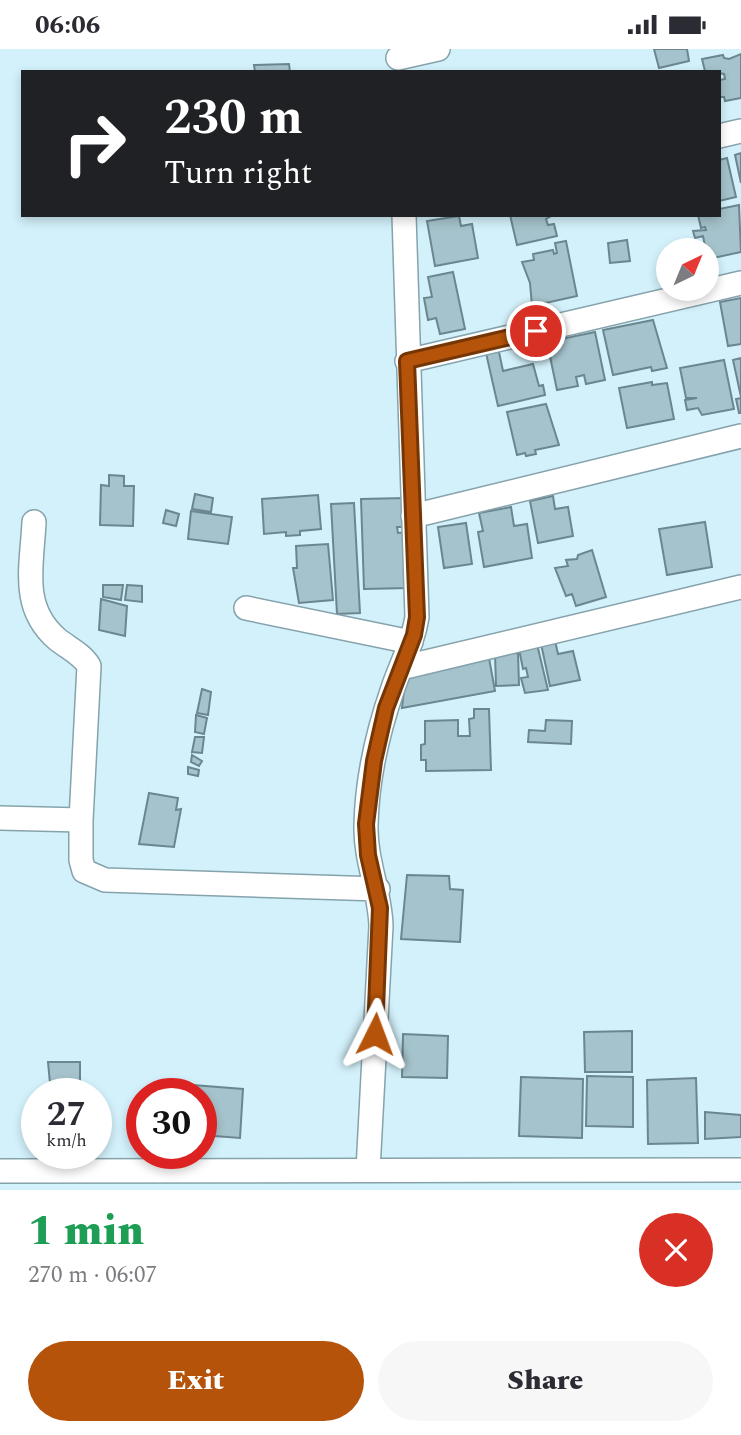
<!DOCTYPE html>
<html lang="en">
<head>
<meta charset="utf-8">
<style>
	:root { --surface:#fff; --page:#f7f7f7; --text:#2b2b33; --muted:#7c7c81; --accent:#b45309 }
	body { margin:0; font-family:Spectral,serif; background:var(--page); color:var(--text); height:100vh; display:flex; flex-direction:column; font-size:26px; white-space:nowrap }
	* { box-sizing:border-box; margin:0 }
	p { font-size:23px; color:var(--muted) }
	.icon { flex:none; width:38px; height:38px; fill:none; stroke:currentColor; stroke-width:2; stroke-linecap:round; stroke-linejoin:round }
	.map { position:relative; height:1141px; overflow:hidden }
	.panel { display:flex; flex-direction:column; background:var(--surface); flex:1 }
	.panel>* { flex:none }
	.hud { position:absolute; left:21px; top:21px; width:700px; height:147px; border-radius:0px; box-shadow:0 4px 10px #0003; background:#202124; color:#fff; overflow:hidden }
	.needle { width:46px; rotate:43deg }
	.controls { position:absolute; left:656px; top:189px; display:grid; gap:14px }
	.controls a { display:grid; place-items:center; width:63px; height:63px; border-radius:50%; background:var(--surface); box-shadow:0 4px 10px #0003; font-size:35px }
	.speed { position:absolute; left:21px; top:1029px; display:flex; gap:14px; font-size:35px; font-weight:700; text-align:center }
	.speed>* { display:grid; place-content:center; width:91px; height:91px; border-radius:50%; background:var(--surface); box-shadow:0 4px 10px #0003; line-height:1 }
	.speed small { font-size:18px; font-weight:400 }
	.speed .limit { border:10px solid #d22; background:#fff; color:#111 }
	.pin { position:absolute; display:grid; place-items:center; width:60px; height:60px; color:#fff; margin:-30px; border:4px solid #fff; border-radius:50%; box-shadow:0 2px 7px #0007 }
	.me { position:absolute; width:77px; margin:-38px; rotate:3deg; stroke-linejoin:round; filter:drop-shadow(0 0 5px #0008) }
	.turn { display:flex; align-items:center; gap:24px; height:147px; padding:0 28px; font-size:32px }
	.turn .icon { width:91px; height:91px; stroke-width:2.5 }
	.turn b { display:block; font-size:49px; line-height:60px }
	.round { display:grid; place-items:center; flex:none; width:74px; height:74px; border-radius:37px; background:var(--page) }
	.overview { display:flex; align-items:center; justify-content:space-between; height:119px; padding:0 28px }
	h1 { font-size:42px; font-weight:800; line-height:52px; color:#1e9e55 }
	.action { display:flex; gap:14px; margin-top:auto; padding:14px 28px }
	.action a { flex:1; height:80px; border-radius:42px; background:var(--accent); color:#fff; font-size:28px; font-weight:800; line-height:80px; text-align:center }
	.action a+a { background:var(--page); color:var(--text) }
	.status { display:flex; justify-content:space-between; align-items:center; height:49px; padding:0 35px; background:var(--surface); direction:ltr }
	.status svg { height:19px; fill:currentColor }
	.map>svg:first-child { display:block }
	.building { fill:#a5c3cc; stroke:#6b868f; stroke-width:2 }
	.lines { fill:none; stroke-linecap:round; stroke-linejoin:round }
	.minor-casing { stroke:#86a3ac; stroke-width:26 }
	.minor { stroke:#fff; stroke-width:23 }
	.route-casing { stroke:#753606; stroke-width:18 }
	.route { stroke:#b45309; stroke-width:12 }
</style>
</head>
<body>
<div class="status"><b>06:06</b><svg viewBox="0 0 49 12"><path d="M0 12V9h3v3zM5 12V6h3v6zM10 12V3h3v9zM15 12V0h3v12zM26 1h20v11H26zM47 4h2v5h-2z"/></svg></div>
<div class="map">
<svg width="741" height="1141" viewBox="0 0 741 1141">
	<rect width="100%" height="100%" fill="#d3f1fb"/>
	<path class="building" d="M 654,0 L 687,0 L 689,12 L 659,19 Z
		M 741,5 L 741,49 L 725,52 L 724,48 L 719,48 L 719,31 L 725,30 L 724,25 L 705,22 L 702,10 L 723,6 L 724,9 L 729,10 Z
		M 289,15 L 290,23 L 255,23 L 254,16 Z
		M 741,104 L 741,134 L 735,106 Z
		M 727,109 L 736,148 L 719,152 L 719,111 Z
		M 739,156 L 741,203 L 713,209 L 714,213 L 707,215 L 707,201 L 702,201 L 701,198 L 705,197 L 703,187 L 695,189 L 693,182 L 706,181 L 705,178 L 701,179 L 698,166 L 719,166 L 719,160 Z
		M 510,166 L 553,166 L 546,170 L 548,176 L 554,175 L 557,187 L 517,196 Z
		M 459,167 L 461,177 L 472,175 L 478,209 L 435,217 L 427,172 Z
		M 627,191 L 630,212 L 610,214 L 608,194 Z
		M 566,192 L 577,247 L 532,257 L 530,234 L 522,213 L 534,211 L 533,205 L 553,201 L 554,205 L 557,204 L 555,194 Z
		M 453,223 L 465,280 L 440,285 L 436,269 L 428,271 L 424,249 L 432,248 L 428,228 Z
		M 741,249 L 741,295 L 728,297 L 720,253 Z
		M 653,271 L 667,319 L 652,322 L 651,318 L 613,326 L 603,281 Z
		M 595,283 L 605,331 L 586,335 L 584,326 L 576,328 L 578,337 L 557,341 L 547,293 Z
		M 493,302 L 499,303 L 503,322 L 533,315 L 539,337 L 543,336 L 545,346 L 498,357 L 486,304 Z
		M 741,309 L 741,348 L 733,311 Z
		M 724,311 L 734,360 L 702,366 L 698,359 L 687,361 L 685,351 L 697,349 L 686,349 L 680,319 Z
		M 652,333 L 652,336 L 667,334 L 674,370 L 627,379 L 619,339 Z
		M 741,349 L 741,364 L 739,364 L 736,350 Z
		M 546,355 L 559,396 L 535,401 L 536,405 L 526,407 L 525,404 L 517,406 L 507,363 Z
		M 109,426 L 124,427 L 124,437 L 134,437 L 133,477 L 100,476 L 101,436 L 109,437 Z
		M 195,445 L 213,449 L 211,463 L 192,460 Z
		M 318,446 L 321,480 L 300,482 L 300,486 L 286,487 L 286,483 L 264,485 L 262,450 Z
		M 553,447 L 555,460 L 568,458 L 573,487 L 538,494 L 530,452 Z
		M 405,449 L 405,478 L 397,478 L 398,484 L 410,483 L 409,539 L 364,540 L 361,450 Z
		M 354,454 L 360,564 L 337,565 L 331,455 Z
		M 511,458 L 514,477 L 527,475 L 532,509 L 484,518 L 478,483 L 483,482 L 479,464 Z
		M 166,461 L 179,465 L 176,477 L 163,474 Z
		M 191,462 L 232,468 L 228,495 L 188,490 Z
		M 705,473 L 712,518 L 667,526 L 659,480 Z
		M 466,474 L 472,515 L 444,519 L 438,478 Z
		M 328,495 L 333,551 L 299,554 L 293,519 L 297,519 L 296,497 Z
		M 592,501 L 606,548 L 576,557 L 572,545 L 566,547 L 555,519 L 568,517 L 566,511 L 577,510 L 578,506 Z
		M 103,536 L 123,536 L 121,551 L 103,548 Z
		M 127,536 L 142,537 L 142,553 L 125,551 Z
		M 101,550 L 127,557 L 125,587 L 99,581 Z
		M 554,587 L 558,605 L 573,602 L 580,631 L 550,637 L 540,590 Z
		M 536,591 L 548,641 L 525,644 L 521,629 L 528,628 L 526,619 L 523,620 L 518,595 Z
		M 518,604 L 519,636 L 496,637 L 495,605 Z
		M 489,609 L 495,642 L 402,659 L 406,624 Z
		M 202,640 L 211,643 L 208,666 L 197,664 Z
		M 474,660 L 489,660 L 491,721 L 426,722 L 426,711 L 421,711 L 421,696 L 425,695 L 425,672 L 458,671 L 458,687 L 470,687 L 469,670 L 474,669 Z
		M 196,666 L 207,669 L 204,685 L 195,683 Z
		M 546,671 L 572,672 L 571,695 L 528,693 L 529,681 L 545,682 Z
		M 195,688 L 204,688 L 202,704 L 192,703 Z
		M 192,706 L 202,712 L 199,717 L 191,713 Z
		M 188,718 L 199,721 L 198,727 L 188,725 Z
		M 149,744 L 178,749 L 176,761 L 181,760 L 174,798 L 139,795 Z
		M 407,826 L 449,827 L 450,840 L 463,841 L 460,893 L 401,890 Z
		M 632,982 L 632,1023 L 585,1023 L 584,983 Z
		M 403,985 L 448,987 L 447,1029 L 402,1028 Z
		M 48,1013 L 80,1013 L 80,1045 L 51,1045 Z
		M 587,1027 L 633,1028 L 633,1078 L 586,1077 Z
		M 521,1028 L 583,1030 L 582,1089 L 519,1087 Z
		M 696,1029 L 698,1094 L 648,1095 L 647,1031 Z
		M 180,1035 L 243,1040 L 240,1089 L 201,1086 L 201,1045 L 180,1045 Z
		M 705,1063 L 741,1066 L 741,1088 L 705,1090 Z"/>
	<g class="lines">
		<defs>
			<path id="minor" d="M 398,9 L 438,0
				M 719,87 L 741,82
				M 407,312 L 741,234
				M 413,467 L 741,387
				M 34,473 C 32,517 20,558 57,590 C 68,599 82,605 89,617 L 81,771 L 81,811 L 84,822 L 105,831 L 378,840
				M 246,559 L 411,593
				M 401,619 L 741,538
				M 0,769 L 81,771
				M 368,1121 L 381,877 C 380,842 365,811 366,776 C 367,731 378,682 393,639 C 401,615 413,594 417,568 L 404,166
				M 0,1122 L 741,1121"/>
		</defs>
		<use href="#minor" class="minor-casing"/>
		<use href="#minor" class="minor"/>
	</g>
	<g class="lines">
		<defs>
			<path id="route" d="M 375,985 L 380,859 L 368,806 L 366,775 L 374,712 L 386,659 L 414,586 L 417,568 L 407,312 L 536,282"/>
		</defs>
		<use href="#route" class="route-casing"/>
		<use href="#route" class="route"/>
	</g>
</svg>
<div class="controls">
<a><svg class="needle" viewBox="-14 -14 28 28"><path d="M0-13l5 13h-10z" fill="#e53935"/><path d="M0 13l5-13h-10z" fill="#7c7c81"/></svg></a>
</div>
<div class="speed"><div>27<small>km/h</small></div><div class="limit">30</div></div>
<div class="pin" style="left:536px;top:282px;background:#d93025"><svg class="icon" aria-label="arrive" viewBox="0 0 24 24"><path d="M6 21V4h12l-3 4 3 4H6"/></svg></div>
<svg class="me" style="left:375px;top:985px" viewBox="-20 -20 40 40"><path d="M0-17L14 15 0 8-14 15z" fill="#b45309" stroke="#fff" stroke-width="4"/></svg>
<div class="hud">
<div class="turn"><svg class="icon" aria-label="right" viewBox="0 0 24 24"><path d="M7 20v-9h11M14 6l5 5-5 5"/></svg><div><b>230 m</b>Turn right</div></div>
</div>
</div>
<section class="panel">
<div class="overview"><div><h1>1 min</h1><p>270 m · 06:07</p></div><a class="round" style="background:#d93025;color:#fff"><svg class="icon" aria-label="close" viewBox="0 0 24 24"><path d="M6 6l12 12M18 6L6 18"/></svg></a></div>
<div class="action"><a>Exit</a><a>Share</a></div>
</section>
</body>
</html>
